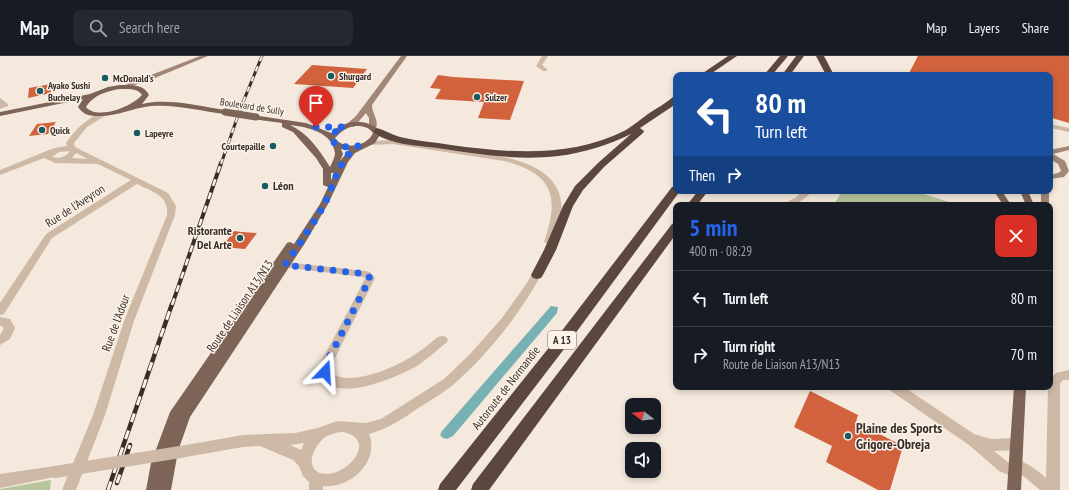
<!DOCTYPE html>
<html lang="en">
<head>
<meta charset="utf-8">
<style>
	:root { --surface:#171b24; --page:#242831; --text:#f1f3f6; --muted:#9ea1a6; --line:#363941; --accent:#2563eb }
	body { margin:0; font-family:"PT Sans Narrow",sans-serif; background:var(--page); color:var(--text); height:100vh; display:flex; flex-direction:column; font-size:15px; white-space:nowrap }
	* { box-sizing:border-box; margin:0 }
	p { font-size:13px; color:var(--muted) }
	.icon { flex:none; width:22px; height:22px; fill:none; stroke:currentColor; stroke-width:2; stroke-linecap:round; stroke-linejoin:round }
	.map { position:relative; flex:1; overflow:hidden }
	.drawer { position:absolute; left:673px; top:146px; width:380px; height:188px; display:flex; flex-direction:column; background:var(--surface); border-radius:8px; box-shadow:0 2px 6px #0003 }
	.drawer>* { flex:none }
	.top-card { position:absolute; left:673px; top:16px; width:380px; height:122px; border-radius:8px; box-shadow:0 2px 6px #0003; background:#1a4fa0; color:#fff; overflow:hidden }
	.needle { width:26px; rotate:286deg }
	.tools { position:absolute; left:625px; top:342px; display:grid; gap:8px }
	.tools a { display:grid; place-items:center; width:36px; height:36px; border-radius:8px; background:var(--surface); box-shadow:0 2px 6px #0003; font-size:20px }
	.pin { position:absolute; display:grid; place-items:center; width:34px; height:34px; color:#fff; margin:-41px -17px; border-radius:50% 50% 50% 0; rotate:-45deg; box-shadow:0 0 4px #0007 }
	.pin .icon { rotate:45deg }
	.me { position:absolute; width:44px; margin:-22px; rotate:20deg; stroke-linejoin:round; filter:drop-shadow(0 0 3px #0008) }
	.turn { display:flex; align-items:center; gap:14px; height:84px; padding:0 16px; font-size:18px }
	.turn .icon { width:52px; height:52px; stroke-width:2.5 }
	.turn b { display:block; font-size:28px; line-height:34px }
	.then { display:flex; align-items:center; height:38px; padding:0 16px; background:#0003; gap:8px; font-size:15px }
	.round { display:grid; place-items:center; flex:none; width:42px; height:42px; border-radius:8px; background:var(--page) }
	.overview { display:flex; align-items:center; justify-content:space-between; height:68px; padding:0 16px }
	h1 { font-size:24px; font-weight:700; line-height:30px; color:var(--accent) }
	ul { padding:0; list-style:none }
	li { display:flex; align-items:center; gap:12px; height:56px; padding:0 16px; border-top:1px solid var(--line) }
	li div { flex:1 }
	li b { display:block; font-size:15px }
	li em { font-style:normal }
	header { display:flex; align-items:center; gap:24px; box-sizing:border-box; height:56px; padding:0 20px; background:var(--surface); border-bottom:1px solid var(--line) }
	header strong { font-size:19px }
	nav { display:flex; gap:22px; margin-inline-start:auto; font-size:14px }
	.search { width:280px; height:36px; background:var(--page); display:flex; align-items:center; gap:10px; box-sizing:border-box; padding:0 14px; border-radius:8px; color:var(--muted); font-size:15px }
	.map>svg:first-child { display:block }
	.green { fill:#b6c59a }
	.water { fill:#78b1b4 }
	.building { fill:#d1623d }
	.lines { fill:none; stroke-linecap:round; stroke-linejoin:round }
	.street { fill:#ceb9a6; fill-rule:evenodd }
	.secondary { fill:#a28777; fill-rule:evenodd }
	.primary { fill:#7d6457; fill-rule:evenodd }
	.highway { fill:#5b473e; fill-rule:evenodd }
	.rail-far2-casing { stroke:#392d28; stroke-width:3 }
	.rail-far1-casing { stroke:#392d28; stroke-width:4 }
	.rail-casing { stroke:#392d28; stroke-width:4.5 }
	.rail-far2 { stroke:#fbf3e9; stroke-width:2; stroke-dasharray:5.5; stroke-linecap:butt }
	.rail-far1 { stroke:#fbf3e9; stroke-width:2.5; stroke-dasharray:7; stroke-linecap:butt }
	.rail { stroke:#fbf3e9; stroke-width:3; stroke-dasharray:9; stroke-linecap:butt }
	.street-bridge { stroke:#ceb9a6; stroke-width:12 }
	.primary-bridge { stroke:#7d6457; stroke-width:7 }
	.route { stroke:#2563eb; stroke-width:7; stroke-dasharray:0 12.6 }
	.poi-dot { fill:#195a5f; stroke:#fbf3e9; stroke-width:1.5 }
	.labels { text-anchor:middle; stroke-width:3; stroke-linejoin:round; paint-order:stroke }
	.far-poi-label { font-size:10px; font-weight:bold; fill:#392d28; stroke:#fbf3e9; text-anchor:start }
	.far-street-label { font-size:10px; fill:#392d28; stroke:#fbf3e9 }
	.shield { fill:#fbf3e9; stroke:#736862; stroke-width:1 }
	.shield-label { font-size:11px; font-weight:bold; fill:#392d28 }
	.poi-label { font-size:12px; font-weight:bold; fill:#392d28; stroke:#fbf3e9; text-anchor:start }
	.street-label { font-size:12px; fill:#392d28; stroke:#fbf3e9 }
	.near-poi-label { font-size:14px; font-weight:bold; fill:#392d28; stroke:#fbf3e9; text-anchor:start }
</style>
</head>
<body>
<header>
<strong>Map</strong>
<div class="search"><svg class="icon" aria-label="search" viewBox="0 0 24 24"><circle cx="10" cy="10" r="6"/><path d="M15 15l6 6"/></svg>Search here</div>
<nav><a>Map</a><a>Layers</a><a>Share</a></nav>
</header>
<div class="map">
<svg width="1069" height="434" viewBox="0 0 1069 434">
	<rect width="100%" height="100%" fill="#f4e9dc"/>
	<path class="green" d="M 842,135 L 914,135 L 959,149 L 834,149 Z
		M 51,424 L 50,434 L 0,434 L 0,433 Z"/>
	<path class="water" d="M 551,250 L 558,251 L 557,257 L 453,380 L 447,383 L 443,382 L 440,379 L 442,375 Z"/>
	<path class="building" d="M 918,0 L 1069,0 L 1069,67 L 1052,62 L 1050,60 L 1050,19 L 908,19 Z
		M 312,9 L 367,13 L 353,32 L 294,28 Z
		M 438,19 L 453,21 L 524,25 L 510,64 L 478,62 L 484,46 L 435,43 L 441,33 L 430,32 Z
		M 51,28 L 51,37 L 28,42 L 29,32 Z
		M 56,66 L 48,78 L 29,80 L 37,68 Z
		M 234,175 L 242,176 L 257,177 L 245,193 L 222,191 Z
		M 810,335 L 858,359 L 856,366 L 903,390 L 890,434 L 878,434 L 826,406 L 832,390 L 794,371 Z"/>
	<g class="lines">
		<path class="street" d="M 542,0 L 548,0 L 542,9 L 547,13 L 547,15 L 543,15 L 536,10 Z
			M 0,42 L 8,48 L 8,50 L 0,53 Z
			M 101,56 L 107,56 L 108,58 L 87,71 L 74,87 L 75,91 L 168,137 L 176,150 L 175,159 L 134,265 L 105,359 L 76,434 L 62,434 L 93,359 L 124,265 L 167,159 C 169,139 152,136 137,128 L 52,182 L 4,258 L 0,259 L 0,247 L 46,178 L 131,124 L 98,108 L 55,107 L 44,102 L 0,119 L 0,114 L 54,92 L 67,90 L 66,87 C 75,73 86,64 101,56 ZM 70,95 C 66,101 59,103 52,101 L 59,96 ZM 76,97 L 88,103 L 72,102 Z
			M 1050,68 L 1069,72 L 1069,76 L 1050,72 Z
			M 393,84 C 416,87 440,91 463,94 C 500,100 568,105 561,159 C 560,168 557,180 552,188 L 549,189 L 544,186 C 560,140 553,118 504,105 L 393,88 L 369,89 L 365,87 L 369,85 Z
			M 803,135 L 812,135 C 803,146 795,149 781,149 L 795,142 Z
			M 285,206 L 366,215 L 370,216 L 375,222 L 331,310 L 333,318 C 351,330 394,312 411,301 C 421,295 429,288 438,281 L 442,280 L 446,281 L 448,284 L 446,287 C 436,295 427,303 417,310 C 397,321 343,345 324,325 C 321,321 320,314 319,310 L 365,223 L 363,221 L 282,211 L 280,209 Z
			M 540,208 L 545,211 C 523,255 490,296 453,329 C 443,337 431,344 420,351 C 402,363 390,372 369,378 C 380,406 350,433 323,430 L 323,434 L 309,434 L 309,426 L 303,420 L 299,410 L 293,404 L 260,390 L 243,391 L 180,402 L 175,400 L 173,396 L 175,392 L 180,390 L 243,379 L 295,377 L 318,372 L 337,365 L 366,367 L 381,363 L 444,323 L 470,298 L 502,262 L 527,227 L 537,209 ZM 343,376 C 381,384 343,425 320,417 C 303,410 316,388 325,381 C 331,378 337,376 343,376 ZM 304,387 L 301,394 L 290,389 Z
			M 0,261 L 10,263 L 15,272 L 10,283 L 0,289 L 0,279 L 4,272 L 0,269 Z
			M 1069,314 L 1069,324 L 1063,324 L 1060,328 L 1060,434 L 1040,434 L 1021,418 L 1020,420 L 1015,422 L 999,415 L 969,389 L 891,335 L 889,331 L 904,331 L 974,378 L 991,383 L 1016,382 L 1021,384 L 1023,388 L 1021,392 L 1016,394 L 994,395 L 1009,407 L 1015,403 C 1027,407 1036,413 1046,422 L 1048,331 L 1050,331 L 1050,323 L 1056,317 Z
			M 55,410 L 60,412 L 62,416 L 60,420 L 0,432 L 0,418 Z"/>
		<path class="secondary" d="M 200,0 L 208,0 L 150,24 L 123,33 L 120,31 Z
			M 401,0 L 407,0 L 372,49 C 372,58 379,63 376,73 L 373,73 L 369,71 L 369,62 L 366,57 L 354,71 L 348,71 L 348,67 L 356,60 Z
			M 1069,90 L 1069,94 L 1053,98 L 1065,105 L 1069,115 L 1064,121 L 1050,123 L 1050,119 L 1058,117 L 1061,115 L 1058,108 L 1050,103 L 1050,94 Z
			M 1041,135 L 1049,135 L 1049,149 L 1041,149 Z"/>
		<path class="primary" d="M 120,29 C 131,29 144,28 149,39 L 142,48 C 168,42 198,50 225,54 L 229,56 L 225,58 C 201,55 175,48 151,50 C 133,52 115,61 97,60 C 88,60 83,58 78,51 L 83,43 L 0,60 L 0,56 L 90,38 L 108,31 ZM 120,33 C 128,33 138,32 142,39 C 133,50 97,65 86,51 C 93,39 107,35 120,33 Z
			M 253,59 L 306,67 L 331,77 C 344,63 369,61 381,77 L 375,87 L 355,97 L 348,106 L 328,148 L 305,187 L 190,361 L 178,395 L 171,434 L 146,434 L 151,407 L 170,356 L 287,187 L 290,186 L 294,188 L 320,148 L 328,131 L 323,129 L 323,113 L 316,102 L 293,76 L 282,71 L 282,67 L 253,63 ZM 290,69 C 308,71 332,76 335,97 C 335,101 332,107 330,111 C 320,95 308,77 290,69 ZM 353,70 C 362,70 368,70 373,77 C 368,90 344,95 335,82 C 340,76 346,72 353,70 ZM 341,93 L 349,94 L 340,105 L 343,98 ZM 331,117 L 335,117 L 331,124 Z
			M 994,135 L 1002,135 L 1011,149 L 1003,149 Z
			M 1020,135 L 1028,135 L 1034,149 L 1026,149 Z
			M 1014,331 L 1026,331 L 1021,434 L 1007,434 Z"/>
		<path class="highway" d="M 728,0 L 737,0 L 709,19 L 700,19 Z
			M 780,0 L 788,0 L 772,19 L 764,19 Z
			M 796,0 L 804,0 L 790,19 L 782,19 Z
			M 816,0 L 824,0 L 834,19 L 826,19 Z
			M 673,41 L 676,41 L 676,47 L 673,50 L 640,72 L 644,75 L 643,77 L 604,111 L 583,134 L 573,150 L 556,194 L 543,219 L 541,222 L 537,223 L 533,222 L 531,219 L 544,194 L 563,150 L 575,130 L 598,107 L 631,78 C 608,89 584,97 558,100 C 518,105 477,98 437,92 C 420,90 384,88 373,75 L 377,72 C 385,74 392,79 400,81 C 416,85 434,86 451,89 C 509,97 572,102 626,74 C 634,69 641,63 648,58 C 657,52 665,48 673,41 Z
			M 676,130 L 676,135 L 680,135 L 561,297 L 456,434 L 438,434 L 440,428 L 551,289 L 672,131 Z
			M 698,135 L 708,135 L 697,149 L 687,149 Z
			M 676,166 L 676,178 L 489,434 L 471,434 L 473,428 L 672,168 Z"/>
		<defs>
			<path id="rail-far2" d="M 221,108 L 241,51 L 262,0"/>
			<path id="rail-far1" d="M 172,249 L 221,107"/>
			<path id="rail" d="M 117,427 L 130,389
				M 108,434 L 172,248"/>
		</defs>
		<use href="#rail-far2" class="rail-far2-casing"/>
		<use href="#rail-far1" class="rail-far1-casing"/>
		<use href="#rail" class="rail-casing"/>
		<use href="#rail-far2" class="rail-far2"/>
		<use href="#rail-far1" class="rail-far1"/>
		<use href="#rail" class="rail"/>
		<path class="street-bridge" d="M 55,416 L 180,396"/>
		<path class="primary-bridge" d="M 225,56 L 256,61"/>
	</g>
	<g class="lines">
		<path class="route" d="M 316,71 L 344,71 L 335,76 L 332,82 L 333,86 L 342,91 L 358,90 C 338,102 334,130 324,149 C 312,170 298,190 285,209 L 366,218 L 370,222 L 325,310 L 325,316"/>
	</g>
	<g class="poi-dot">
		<circle cx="331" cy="20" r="4"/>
		<circle cx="105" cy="22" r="4"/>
		<circle cx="40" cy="35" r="4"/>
		<circle cx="477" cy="41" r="4"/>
		<circle cx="42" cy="74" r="4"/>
		<circle cx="137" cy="77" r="4"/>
		<circle cx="273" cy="90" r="4"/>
		<circle cx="265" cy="130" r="4"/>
		<circle cx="240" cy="182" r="4"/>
		<circle cx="848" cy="380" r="4"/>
	</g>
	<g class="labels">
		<g class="far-poi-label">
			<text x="339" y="24">Shurgard</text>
			<text x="113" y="26">McDonald's</text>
			<text x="48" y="33">Ayako Sushi<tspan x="48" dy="12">Buchelay</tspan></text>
			<text x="485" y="45">Sulzer</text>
			<text x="50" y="78">Quick</text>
			<text x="145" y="81">Lapeyre</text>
			<text x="265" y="94" text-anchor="end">Courtepaille</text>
		</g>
		<g class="far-street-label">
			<text transform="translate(252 50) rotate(9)" y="4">Boulevard de Sully</text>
		</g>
		<rect class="shield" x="548" y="275" width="28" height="18" rx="3"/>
		<g class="shield-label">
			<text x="562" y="288">A 13</text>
		</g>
		<g class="poi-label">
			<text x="273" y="134">Léon</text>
			<text x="232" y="179" text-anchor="end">Ristorante<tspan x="232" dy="14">Del Arte</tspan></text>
		</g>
		<g class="street-label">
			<text transform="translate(75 150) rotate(-33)" y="4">Rue de l'Aveyron</text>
			<text transform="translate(240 250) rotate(-56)" y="4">Route de Liaison A13/N13</text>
			<text transform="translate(116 267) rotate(-70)" y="4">Rue de l'Adour</text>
			<text transform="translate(506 332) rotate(-52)" y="4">Autoroute de Normandie</text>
		</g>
		<g class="near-poi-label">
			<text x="856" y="377">Plaine des Sports<tspan x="856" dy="16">Grigore-Obreja</tspan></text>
		</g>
	</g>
</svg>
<div class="tools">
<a><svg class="needle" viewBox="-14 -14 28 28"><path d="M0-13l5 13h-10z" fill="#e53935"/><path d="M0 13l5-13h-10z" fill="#9ea1a6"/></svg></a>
<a><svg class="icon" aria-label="sound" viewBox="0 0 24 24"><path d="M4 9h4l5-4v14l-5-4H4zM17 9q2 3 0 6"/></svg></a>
</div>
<div class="pin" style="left:316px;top:71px;background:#d93025"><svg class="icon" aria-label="arrive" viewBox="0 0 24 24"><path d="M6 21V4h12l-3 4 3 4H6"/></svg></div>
<svg class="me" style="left:325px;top:316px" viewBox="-20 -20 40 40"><path d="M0-17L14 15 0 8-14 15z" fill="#2563eb" stroke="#fff" stroke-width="4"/></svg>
<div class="top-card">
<div class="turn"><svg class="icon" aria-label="left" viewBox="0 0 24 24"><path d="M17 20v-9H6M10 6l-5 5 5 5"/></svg><div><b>80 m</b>Turn left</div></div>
<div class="then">Then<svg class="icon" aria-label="right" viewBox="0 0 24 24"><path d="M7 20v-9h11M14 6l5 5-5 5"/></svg></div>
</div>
<section class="drawer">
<div class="overview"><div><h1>5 min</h1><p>400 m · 08:29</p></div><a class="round" style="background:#d93025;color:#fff"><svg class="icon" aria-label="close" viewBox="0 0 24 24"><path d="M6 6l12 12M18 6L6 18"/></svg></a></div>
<ul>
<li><svg class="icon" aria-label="left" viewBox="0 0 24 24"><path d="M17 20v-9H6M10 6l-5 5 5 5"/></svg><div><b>Turn left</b></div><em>80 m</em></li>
<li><svg class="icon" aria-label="right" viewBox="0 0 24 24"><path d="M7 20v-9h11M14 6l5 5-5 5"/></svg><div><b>Turn right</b><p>Route de Liaison A13/N13</p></div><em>70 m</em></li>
</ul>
</section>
</div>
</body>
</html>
